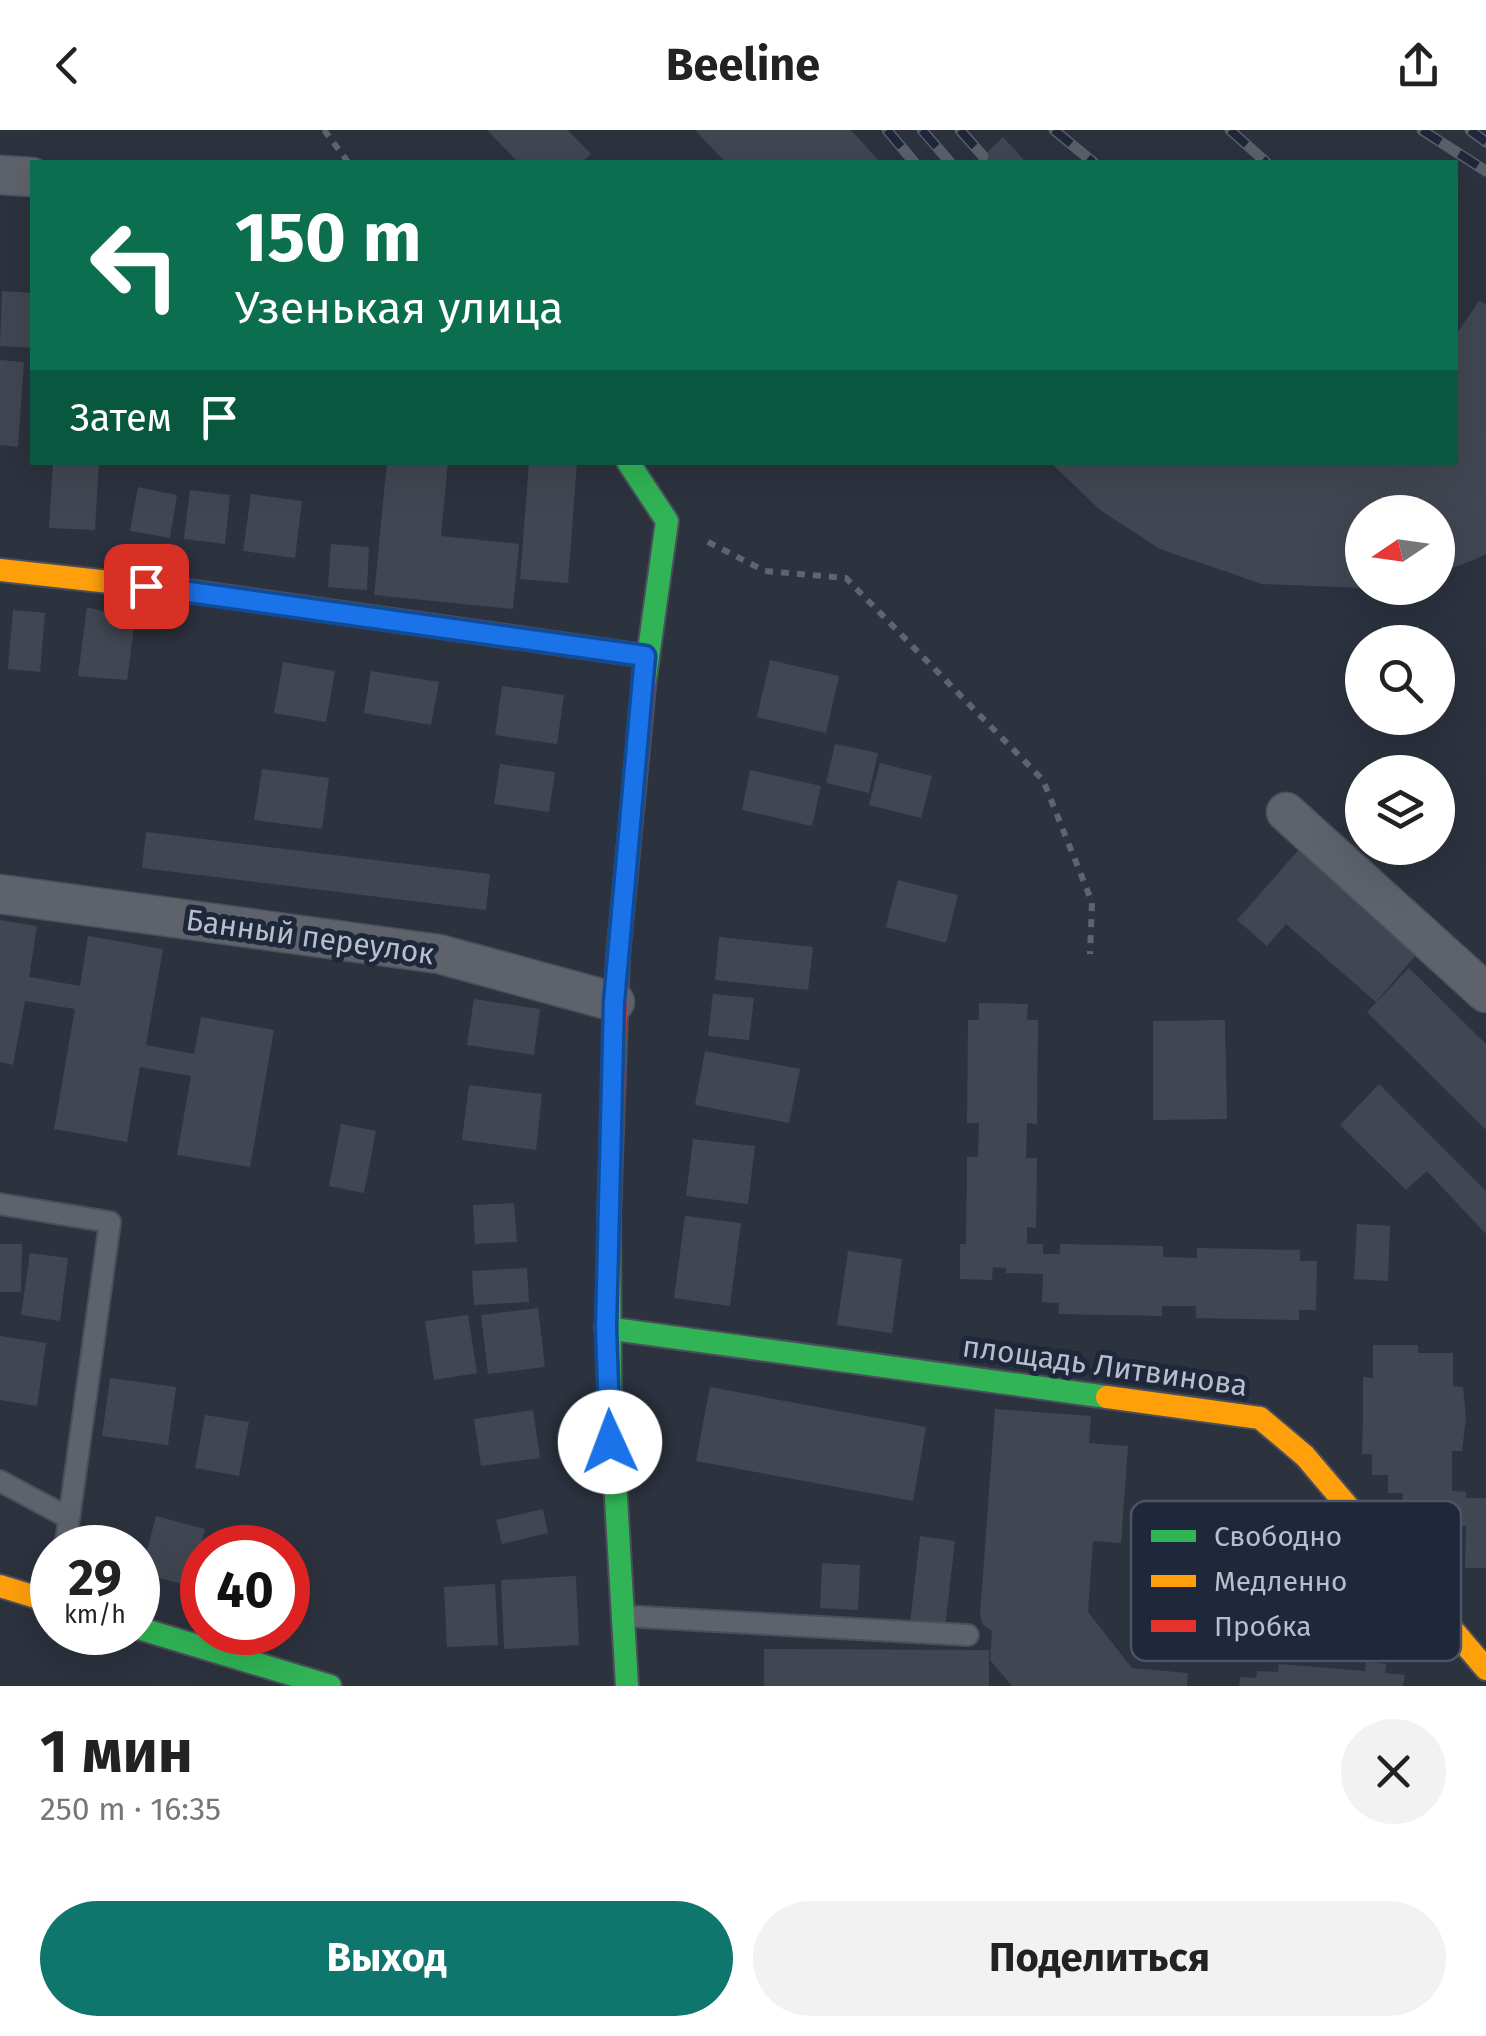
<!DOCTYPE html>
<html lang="ru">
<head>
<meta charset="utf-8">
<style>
	:root { --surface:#fff; --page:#f2f2f2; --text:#222; --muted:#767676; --accent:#0f766e }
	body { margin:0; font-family:"Fira Sans",sans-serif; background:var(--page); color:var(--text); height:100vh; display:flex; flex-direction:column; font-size:38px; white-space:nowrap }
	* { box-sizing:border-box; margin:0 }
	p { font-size:32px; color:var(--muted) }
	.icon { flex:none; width:55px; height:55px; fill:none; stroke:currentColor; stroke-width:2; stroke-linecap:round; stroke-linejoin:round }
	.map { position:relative; height:1556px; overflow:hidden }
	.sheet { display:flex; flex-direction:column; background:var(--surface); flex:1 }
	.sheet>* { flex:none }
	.top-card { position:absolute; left:30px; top:30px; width:1428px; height:305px; border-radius:0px; box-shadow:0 10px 40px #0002; background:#0b6e4f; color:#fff; overflow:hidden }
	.needle { width:65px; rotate:257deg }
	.controls { position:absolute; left:1345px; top:365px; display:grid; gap:20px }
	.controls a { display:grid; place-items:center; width:110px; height:110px; border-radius:50%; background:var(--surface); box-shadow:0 10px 40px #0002; font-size:50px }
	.speed { position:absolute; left:30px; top:1395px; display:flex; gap:20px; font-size:50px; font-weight:700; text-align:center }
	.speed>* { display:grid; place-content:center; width:130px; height:130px; border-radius:50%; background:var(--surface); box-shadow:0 10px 40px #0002; line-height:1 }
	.speed small { font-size:25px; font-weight:400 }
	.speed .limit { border:15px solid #d22; background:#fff; color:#111 }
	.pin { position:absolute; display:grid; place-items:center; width:85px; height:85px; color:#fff; margin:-42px; border-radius:20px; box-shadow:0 5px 15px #0006 }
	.me { position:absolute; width:110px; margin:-55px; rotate:358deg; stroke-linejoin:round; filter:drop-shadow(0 0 8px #0008) }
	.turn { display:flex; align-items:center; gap:35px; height:210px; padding:0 40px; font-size:45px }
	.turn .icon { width:130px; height:130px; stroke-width:2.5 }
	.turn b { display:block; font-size:70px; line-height:85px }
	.then { display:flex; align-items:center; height:95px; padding:0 40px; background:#0003; gap:20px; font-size:38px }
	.round { display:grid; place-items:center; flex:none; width:105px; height:105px; border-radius:52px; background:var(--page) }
	.overview { display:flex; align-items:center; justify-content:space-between; height:170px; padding:0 40px }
	h1 { font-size:60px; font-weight:700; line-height:75px }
	.button { display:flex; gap:20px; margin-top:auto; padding:20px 40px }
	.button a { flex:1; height:115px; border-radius:60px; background:var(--accent); color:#fff; font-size:40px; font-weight:700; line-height:115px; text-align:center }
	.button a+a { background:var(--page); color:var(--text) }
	header { display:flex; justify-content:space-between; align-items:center; height:130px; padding:0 40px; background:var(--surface); font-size:45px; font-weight:700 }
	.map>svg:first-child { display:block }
	.building { fill:#414752 }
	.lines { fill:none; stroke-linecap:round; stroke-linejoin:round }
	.lane-casing { stroke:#4a4f5a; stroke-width:24 }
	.street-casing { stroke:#4a4f5a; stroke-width:41 }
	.fast-casing { stroke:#4a4f5a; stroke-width:26 }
	.slow-casing { stroke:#4a4f5a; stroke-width:26 }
	.jam-casing { stroke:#4a4f5a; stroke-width:26 }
	.path { stroke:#5f656d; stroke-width:6; stroke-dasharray:8 8; stroke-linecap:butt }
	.lane { stroke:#5e626b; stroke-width:20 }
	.street { stroke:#5e626b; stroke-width:38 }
	.fast { stroke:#30b455; stroke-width:22 }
	.slow { stroke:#ff9f0a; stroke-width:22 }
	.jam { stroke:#e5322d; stroke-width:22 }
	.rail-casing { stroke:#5b606a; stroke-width:11 }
	.rail { stroke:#1e283a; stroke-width:8; stroke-dasharray:22; stroke-linecap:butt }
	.route-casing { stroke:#114b97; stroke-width:25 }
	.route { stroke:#1a73e8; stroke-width:18 }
	.labels { text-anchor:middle; stroke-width:10; stroke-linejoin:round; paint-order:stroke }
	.street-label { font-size:30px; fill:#b7bece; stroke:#1e283a }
	.key { fill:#1e283a; stroke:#4c5566; stroke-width:2.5 }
	.key-label { font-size:28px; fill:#b7bece }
</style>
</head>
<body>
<header><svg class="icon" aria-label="back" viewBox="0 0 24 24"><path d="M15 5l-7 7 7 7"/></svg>Beeline<svg class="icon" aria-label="share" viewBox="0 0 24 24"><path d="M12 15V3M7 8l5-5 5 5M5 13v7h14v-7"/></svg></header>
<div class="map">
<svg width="1486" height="1556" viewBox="0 0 1486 1556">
	<rect width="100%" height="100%" fill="#2c323e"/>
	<path class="building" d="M 487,0 L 568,0 L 591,24 L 582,32 L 518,32 Z
		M 695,0 L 851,0 L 880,32 L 725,32 Z
		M 1003,7 L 1026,32 L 976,32 L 983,26 Z
		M 2,161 L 32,163 L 32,218 L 0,216 Z
		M 1479,171 L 1486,174 L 1486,424 L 1474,430 L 1438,443 L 1438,382 L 1362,382 L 1362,458 L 1262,454 L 1160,419 L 1100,380 L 1050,332 L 1455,332 L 1455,206 Z
		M 0,230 L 24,232 L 18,317 L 0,315 Z
		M 53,332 L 99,332 L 95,400 L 49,398 Z
		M 387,332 L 448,332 L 441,406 L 519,414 L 513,479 L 374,465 Z
		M 529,332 L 577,332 L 568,453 L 520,449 Z
		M 138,357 L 177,365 L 170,408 L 130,401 Z
		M 190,360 L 230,365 L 225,414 L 184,409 Z
		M 251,364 L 302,371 L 295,428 L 243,421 Z
		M 331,414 L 369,417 L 367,460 L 328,457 Z
		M 87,477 L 135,490 L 127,550 L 78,546 Z
		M 13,480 L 45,483 L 40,542 L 8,539 Z
		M 770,530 L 839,546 L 826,603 L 757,587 Z
		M 283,532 L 335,541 L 326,592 L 274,583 Z
		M 371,541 L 439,552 L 431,595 L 364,583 Z
		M 502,556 L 564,565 L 557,614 L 495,605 Z
		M 835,614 L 878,623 L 869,663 L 826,653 Z
		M 880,633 L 932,646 L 921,688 L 869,675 Z
		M 500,634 L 555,642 L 549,682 L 494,674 Z
		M 262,639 L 329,648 L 322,699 L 254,690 Z
		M 750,640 L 821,656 L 812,696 L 742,680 Z
		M 146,702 L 490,744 L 486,780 L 142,738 Z
		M 1302,716 L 1421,819 L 1376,872 L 1286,794 L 1267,816 L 1237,790 Z
		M 898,750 L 958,765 L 946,813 L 886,797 Z
		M 0,790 L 37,796 L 29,847 L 80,856 L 88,806 L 163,819 L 146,915 L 194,924 L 201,887 L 274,900 L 250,1037 L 177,1025 L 191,946 L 140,937 L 127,1012 L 54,999 L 75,879 L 25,871 L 13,935 L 0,932 Z
		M 719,807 L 813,817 L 808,860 L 715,850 Z
		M 1409,838 L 1486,914 L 1486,1000 L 1367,882 Z
		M 713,864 L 754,868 L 749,910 L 708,906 Z
		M 474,869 L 540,879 L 534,925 L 467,915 Z
		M 979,873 L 1028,874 L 1027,890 L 1038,890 L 1037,994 L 1027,993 L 1026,1028 L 1037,1028 L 1036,1098 L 1027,1097 L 1027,1114 L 1043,1114 L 1043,1124 L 1060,1124 L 1060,1114 L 1163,1116 L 1163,1127 L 1197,1128 L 1197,1118 L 1300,1120 L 1300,1131 L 1317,1131 L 1316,1180 L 1299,1180 L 1299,1190 L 1196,1188 L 1196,1176 L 1162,1176 L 1162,1186 L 1058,1184 L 1059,1173 L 1042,1172 L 1043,1144 L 1006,1143 L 1006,1138 L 993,1137 L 992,1150 L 960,1149 L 960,1114 L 966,1114 L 967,1027 L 978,1027 L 979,993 L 967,993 L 968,890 L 979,890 Z
		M 1225,890 L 1227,989 L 1153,990 L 1153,891 Z
		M 705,921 L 800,939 L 789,993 L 695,975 Z
		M 1379,954 L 1486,1061 L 1486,1104 L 1427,1041 L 1406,1060 L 1340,995 Z
		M 469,955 L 542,964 L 536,1020 L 462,1010 Z
		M 341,994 L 376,1001 L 364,1063 L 329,1056 Z
		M 693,1009 L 755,1016 L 748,1074 L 686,1066 Z
		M 514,1073 L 517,1112 L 475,1114 L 473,1075 Z
		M 685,1086 L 741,1093 L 730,1176 L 674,1168 Z
		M 1357,1094 L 1390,1096 L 1388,1151 L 1354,1149 Z
		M 0,1114 L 22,1114 L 21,1162 L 0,1162 Z
		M 848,1121 L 902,1129 L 892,1203 L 837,1195 Z
		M 30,1123 L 68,1128 L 60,1191 L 21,1185 Z
		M 527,1138 L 529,1172 L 474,1175 L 472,1141 Z
		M 538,1178 L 545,1237 L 488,1244 L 481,1185 Z
		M 468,1185 L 477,1243 L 434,1250 L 425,1191 Z
		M 0,1206 L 46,1213 L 37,1276 L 0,1270 Z
		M 1373,1215 L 1418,1215 L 1418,1223 L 1453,1223 L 1453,1256 L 1463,1257 L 1466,1288 L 1462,1321 L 1452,1321 L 1452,1361 L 1466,1362 L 1466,1368 L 1486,1368 L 1486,1438 L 1465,1438 L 1466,1396 L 1425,1395 L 1425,1380 L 1402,1380 L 1403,1363 L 1388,1363 L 1388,1345 L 1372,1345 L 1372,1324 L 1362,1324 L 1363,1285 L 1363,1247 L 1373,1248 Z
		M 110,1248 L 176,1257 L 168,1315 L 102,1306 Z
		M 710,1257 L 926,1297 L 913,1371 L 696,1331 Z
		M 995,1279 L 1091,1286 L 1089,1313 L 1128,1316 L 1121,1413 L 1093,1411 L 1088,1482 L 1132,1538 L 1188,1543 L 1187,1556 L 1012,1556 L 990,1530 L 992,1501 L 983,1495 L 980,1485 Z
		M 533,1280 L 540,1328 L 481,1336 L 474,1289 Z
		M 205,1285 L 249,1292 L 239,1346 L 195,1338 Z
		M 543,1379 L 548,1403 L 502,1414 L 496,1390 Z
		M 156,1386 L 205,1399 L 189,1456 L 141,1443 Z
		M 920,1406 L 955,1411 L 945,1497 L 910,1493 Z
		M 288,1419 L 300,1422 L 289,1472 L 288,1472 Z
		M 822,1433 L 860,1435 L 858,1480 L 820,1478 Z
		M 576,1446 L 579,1515 L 504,1519 L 501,1450 Z
		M 495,1454 L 498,1515 L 447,1517 L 444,1457 Z
		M 764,1519 L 989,1520 L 989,1556 L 764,1556 Z
		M 1366,1532 L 1386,1534 L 1385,1543 L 1405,1545 L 1403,1556 L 1239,1556 L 1240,1547 L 1256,1548 L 1257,1541 L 1278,1542 L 1279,1534 L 1365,1541 Z"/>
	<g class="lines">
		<defs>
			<path id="lane" d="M 0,1074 L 110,1092 L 65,1418
				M 0,1351 L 69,1388
				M 623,1486 L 968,1505"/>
			<path id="street" d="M 0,45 L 32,47
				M 1286,682 L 1486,863
				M 0,764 L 439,824 L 615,872"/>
			<path id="fast" d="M 628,332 L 667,391 L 644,556
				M 609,1086 L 610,1265 L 627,1556
				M 606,1198 L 1107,1267
				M 138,1498 L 330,1556"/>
			<path id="slow" d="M 0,440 L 182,460 L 645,526
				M 1107,1267 L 1260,1288 L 1305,1326 L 1486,1539
				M 0,1456 L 52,1472"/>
			<path id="jam" d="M 609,1086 L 618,826 L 644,556"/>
		</defs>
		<use href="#lane" class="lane-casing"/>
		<use href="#street" class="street-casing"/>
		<use href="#fast" class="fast-casing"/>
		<use href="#slow" class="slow-casing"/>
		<use href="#jam" class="jam-casing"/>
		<path class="path" d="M 324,0 L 348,32
			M 708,412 L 765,441 L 846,448 L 1043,650 L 1092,772 L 1090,824"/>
		<use href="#lane" class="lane"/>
		<use href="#street" class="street"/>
		<use href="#fast" class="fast"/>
		<use href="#slow" class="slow"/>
		<use href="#jam" class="jam"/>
		<defs>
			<path id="rail" d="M 887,0 L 914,32
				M 922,0 L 950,32
				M 960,0 L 983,26
				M 1054,0 L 1093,32
				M 1230,0 L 1266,32
				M 1422,0 L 1486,41
				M 1470,0 L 1486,12"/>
		</defs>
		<use href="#rail" class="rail-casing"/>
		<use href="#rail" class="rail"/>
	</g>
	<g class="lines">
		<defs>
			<path id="route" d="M 146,456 L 645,526 L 614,872 L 606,1198 L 610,1312"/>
		</defs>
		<use href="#route" class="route-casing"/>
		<use href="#route" class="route"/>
	</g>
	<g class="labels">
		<g class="street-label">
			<text transform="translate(310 807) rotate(8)" y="10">Банный переулок</text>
			<text transform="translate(1105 1236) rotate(8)" y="10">площадь Литвинова</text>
		</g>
	</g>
	<rect x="1131" y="1371" width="330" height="160" rx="15" class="key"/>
	<rect x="1151" y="1400" width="45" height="12" fill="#30b455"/>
	<rect x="1151" y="1445" width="45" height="12" fill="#ff9f0a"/>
	<rect x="1151" y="1490" width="45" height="12" fill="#e5322d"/>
	<g class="key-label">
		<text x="1214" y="1416">Свободно</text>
		<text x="1214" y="1461">Медленно</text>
		<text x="1214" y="1506">Пробка</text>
	</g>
</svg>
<div class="controls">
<a><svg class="needle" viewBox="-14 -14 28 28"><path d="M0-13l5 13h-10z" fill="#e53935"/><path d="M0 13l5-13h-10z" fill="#767676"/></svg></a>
<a><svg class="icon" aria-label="search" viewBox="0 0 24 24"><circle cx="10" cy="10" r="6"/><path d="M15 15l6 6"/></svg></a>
<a><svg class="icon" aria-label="layers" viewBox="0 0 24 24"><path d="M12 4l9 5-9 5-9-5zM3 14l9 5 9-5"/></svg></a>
</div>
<div class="speed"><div>29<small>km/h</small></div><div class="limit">40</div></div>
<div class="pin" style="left:146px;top:456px;background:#d93025"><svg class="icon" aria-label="arrive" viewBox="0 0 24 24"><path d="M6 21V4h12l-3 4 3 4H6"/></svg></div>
<svg class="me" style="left:610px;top:1312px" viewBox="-20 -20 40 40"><circle r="19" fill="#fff"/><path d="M0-13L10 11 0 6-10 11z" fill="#1a73e8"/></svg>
<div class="top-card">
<div class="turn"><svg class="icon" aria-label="left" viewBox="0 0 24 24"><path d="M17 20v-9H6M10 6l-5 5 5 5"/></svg><div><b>150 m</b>Узенькая улица</div></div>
<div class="then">Затем<svg class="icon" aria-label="arrive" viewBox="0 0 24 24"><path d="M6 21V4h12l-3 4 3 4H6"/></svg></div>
</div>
</div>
<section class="sheet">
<div class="overview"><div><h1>1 мин</h1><p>250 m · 16:35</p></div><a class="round"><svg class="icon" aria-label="close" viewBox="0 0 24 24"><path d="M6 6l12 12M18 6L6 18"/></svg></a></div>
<div class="button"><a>Выход</a><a>Поделиться</a></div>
</section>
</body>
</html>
